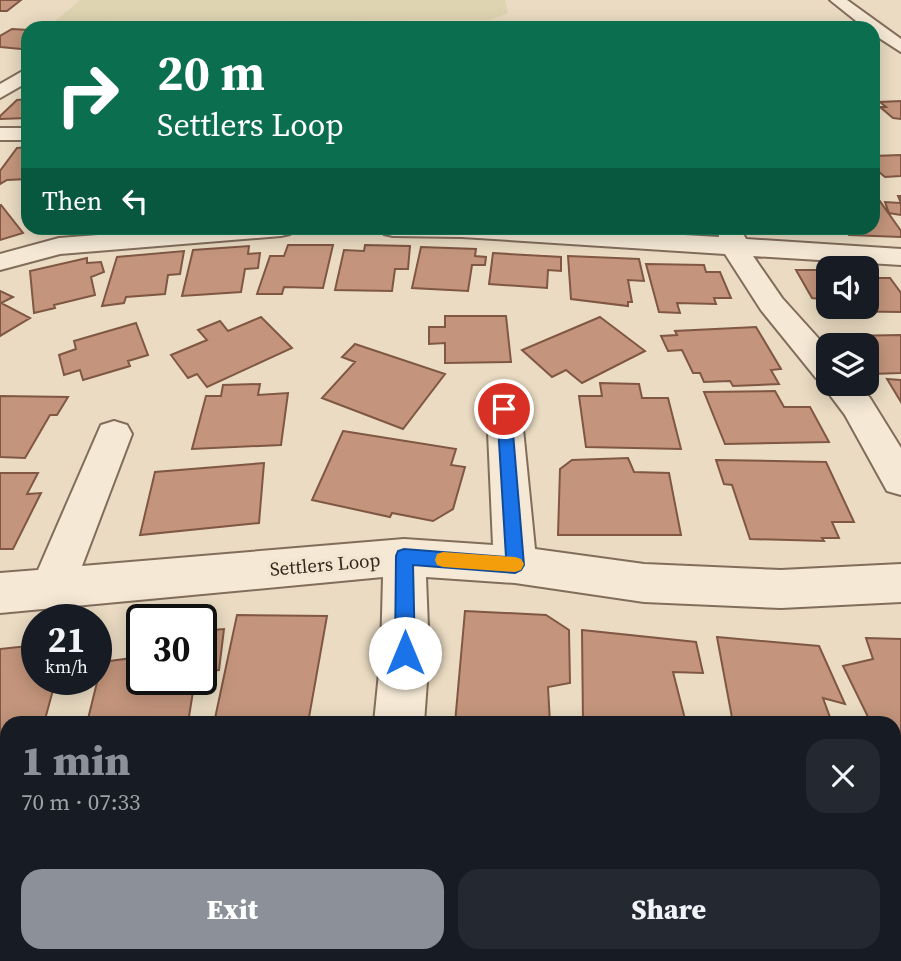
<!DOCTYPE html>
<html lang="en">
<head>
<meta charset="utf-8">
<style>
	:root { --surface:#171b24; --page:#242831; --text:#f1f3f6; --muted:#9ea1a6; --accent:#8c9099 }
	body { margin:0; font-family:"Source Serif 4",serif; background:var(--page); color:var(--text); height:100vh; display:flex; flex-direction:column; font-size:26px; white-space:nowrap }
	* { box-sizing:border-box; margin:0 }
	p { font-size:23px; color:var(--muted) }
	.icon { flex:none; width:38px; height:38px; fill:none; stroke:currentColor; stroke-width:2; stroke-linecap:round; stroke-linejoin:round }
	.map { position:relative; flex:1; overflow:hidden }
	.details { position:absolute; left:0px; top:716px; width:901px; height:247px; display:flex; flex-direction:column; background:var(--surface); border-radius:21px 21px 0 0; box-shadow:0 4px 18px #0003 }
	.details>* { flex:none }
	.guide { position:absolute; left:21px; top:21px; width:859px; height:214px; border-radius:21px; box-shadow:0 4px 18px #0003; background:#0b6e4f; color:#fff; overflow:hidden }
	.buttons { position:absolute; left:816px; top:256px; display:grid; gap:14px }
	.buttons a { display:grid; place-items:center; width:63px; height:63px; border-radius:14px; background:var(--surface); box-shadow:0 4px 18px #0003; font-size:35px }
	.speed { position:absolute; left:21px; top:604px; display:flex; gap:14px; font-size:35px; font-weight:700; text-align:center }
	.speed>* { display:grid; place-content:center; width:91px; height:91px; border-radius:50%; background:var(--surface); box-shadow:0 4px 18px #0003; line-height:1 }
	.speed small { font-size:18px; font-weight:400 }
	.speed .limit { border:4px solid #111; border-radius:10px; background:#fff; color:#111 }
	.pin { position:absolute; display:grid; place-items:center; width:60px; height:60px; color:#fff; margin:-30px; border:4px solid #fff; border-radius:50%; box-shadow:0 2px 7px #0007 }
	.me { position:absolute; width:77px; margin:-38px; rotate:0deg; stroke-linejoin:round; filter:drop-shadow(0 0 5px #0008) }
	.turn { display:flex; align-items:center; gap:24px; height:147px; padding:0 21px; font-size:32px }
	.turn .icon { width:91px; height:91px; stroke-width:2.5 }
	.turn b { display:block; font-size:49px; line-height:60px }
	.then { display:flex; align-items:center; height:66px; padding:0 21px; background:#0003; gap:14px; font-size:26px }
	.round { display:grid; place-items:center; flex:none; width:74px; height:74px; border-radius:21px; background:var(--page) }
	.summary { display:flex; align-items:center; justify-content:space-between; height:119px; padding:0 21px }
	h1 { font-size:42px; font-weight:800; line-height:52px; color:var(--accent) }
	.action { display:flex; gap:14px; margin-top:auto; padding:14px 21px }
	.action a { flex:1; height:80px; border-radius:21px; background:var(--accent); color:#fff; font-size:28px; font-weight:800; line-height:80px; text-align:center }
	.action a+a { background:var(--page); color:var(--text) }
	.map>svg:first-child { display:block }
	.farmland { fill:#ded4b1 }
	.building { fill:#c4957c; stroke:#7f5743; stroke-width:2 }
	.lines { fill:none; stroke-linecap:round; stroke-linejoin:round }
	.minor-casing { stroke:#826d5b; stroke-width:4 }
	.minor { fill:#f5e9d5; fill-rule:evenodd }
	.route { fill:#1a73e8; stroke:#114b97; stroke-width:2 }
	.slow { fill:#f59e0b }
	.labels { text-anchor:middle; stroke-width:7; stroke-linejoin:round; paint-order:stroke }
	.street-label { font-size:19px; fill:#33271e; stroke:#f2e6d1 }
</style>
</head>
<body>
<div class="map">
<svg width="901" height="961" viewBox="0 0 901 961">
	<rect width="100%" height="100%" fill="#eadbc2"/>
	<path class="farmland" d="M 80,0 L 505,0 L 508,13 L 490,20 L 55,21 Z"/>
	<path class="building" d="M 0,0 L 21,0 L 7,11 L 0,11 Z
		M 12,29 L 28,30 L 28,45 L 21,49 L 0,47 L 0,36 Z
		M 28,99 L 28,118 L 0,119 L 0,116 L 17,100 Z
		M 901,101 L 901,119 L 893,118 L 880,107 L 886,107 L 880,102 Z
		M 28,147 L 28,179 L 7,180 L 0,184 L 0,171 L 17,148 Z
		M 901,155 L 901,176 L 885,177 L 873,167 L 873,156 Z
		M 898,196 L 901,196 L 901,215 L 889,213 L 885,202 L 901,203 Z
		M 873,197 L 877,197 L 901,231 L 901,237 L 849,235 L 845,228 L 873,228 Z
		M 0,205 L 1,205 L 23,233 L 0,240 Z
		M 288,245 L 333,245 L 323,288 L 284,287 L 282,294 L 257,294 L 270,256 L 284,256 Z
		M 365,245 L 410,246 L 408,269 L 395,269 L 392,291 L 335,290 L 344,250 L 364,251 Z
		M 249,246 L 248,254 L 260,253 L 258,268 L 245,269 L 241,292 L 182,296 L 193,250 Z
		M 421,247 L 476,249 L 475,256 L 486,257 L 485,265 L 472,265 L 468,291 L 412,288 Z
		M 184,251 L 180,274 L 168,275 L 165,294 L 126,297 L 124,303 L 102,306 L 117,257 Z
		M 493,253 L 561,257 L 561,271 L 548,270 L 547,288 L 489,284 Z
		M 568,256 L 639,259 L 644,281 L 628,280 L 632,302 L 628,302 L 628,306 L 571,299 Z
		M 87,258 L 87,263 L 101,262 L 104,272 L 91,277 L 95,295 L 54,305 L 55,308 L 34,313 L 30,271 Z
		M 646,264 L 704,265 L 706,272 L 720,272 L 731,298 L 714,298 L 716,304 L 677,303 L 680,313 L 659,312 Z
		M 796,270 L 828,270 L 828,306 L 866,306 L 866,278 L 890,278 L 901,293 L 901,312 L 827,311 L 820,299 L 812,298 Z
		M 0,291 L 13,297 L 1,303 L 30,318 L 0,336 Z
		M 445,316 L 506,316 L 511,362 L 445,363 L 445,343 L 429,344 L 429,327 L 445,327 Z
		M 261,317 L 292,348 L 207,387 L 197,374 L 188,378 L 171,355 L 207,340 L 198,330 L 220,321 L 228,331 Z
		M 600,317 L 645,351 L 582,383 L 566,370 L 552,377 L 522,350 Z
		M 136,323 L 148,355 L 128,361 L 130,366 L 83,380 L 80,370 L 64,375 L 59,355 L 76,349 L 74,341 Z
		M 756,327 L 781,369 L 771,370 L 779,384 L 733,386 L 730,381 L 704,382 L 700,373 L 693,373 L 682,350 L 668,351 L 661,336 L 677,335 L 675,331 Z
		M 901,335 L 901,373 L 872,374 L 866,365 L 866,345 L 852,345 L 846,336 Z
		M 355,344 L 445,374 L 403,429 L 322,398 L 355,362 L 342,357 Z
		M 887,379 L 901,380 L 901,402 Z
		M 600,383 L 639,384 L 642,398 L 668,398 L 681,449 L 586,447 L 579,396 L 602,396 Z
		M 260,384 L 258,395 L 288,393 L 281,445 L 192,449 L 206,396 L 221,396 L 223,385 Z
		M 775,391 L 784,407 L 810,407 L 829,442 L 725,444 L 704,392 Z
		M 0,396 L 68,397 L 57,415 L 50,415 L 25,458 L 0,457 Z
		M 343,431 L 456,449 L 451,465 L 465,467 L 453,509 L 433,521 L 392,513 L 390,517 L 312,500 Z
		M 628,458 L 634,472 L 669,473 L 681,535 L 558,535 L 560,469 L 572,460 Z
		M 716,460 L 826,462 L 854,522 L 832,522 L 839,538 L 822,538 L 824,541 L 750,539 L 732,485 L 724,484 Z
		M 264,463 L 259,523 L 140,535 L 155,472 Z
		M 0,473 L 38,473 L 27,494 L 41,493 L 13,549 L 0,549 Z
		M 465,611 L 546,615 L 569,630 L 570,683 L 548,687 L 550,723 L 455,723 Z
		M 237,615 L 327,616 L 308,723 L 214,723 Z
		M 142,629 L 142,679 L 195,679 L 188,723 L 87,723 L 102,662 L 132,658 L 138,630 Z
		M 224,629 L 219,670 L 201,672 L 201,631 Z
		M 582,630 L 696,642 L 703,673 L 673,672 L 686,723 L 583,723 Z
		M 717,637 L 819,646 L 845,704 L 823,698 L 832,723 L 733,723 Z
		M 866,638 L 901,639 L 901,768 L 894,769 L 894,723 L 871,723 L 843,666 L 873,659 Z
		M 37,645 L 37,679 L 56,679 L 44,723 L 7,723 L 7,776 L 0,776 L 0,649 Z
		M 93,956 L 228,956 L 227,961 L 92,961 Z
		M 570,956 L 677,956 L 678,961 L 570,961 Z"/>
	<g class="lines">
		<defs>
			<path id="minor" d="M 830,0 L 847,0 L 901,39 L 901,52 L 873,34 L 873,28 L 865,28 Z
				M 28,68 L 28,82 L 0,98 L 0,84 Z
				M 0,128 L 28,128 L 28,140 L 0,140 Z
				M 190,228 L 294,228 L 290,234 L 281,236 L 60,254 L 0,270 L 0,254 L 59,238 Z
				M 380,228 L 563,228 L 719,237 L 718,228 L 740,228 L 746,239 L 901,249 L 901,265 L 753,256 L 782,298 L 828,349 L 828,383 L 857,383 L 870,398 L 901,448 L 901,495 L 887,491 L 845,415 L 821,383 L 823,380 L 816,378 L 761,310 L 725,254 L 462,237 L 393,236 L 384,234 Z
				M 504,397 L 516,400 L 521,409 L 535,549 L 644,564 L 781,570 L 901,564 L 901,602 L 781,608 L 644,602 L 515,583 L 426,577 L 429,653 L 424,723 L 374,723 L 381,653 L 383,577 L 0,613 L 0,573 L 38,570 L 101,425 L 114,421 L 127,425 L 132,434 L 82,566 L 404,539 L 493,545 L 487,409 L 492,400 Z
				M 366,956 L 428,956 L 429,961 L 367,961 Z"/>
		</defs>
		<use href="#minor" class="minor-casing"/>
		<use href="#minor" class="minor"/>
	</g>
	<path class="route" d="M 504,404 L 511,409 L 524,565 L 521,570 L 515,573 L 413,565 L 415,653 L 412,659 L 405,662 L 398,659 L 395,653 L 396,556 L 398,551 L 404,549 L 506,557 L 497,409 Z"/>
	<path class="slow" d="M 443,552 L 515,557 L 521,559 L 524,564 L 521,570 L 515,572 L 443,567 L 437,565 L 435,560 L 437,554 Z"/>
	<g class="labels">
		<g class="street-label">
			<text transform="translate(325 564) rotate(-5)" y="7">Settlers Loop</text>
		</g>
	</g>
</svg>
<div class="buttons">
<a><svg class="icon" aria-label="sound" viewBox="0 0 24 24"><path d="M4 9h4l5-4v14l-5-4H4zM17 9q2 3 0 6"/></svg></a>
<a><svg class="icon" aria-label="layers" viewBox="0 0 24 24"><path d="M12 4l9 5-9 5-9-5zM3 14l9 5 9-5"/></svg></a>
</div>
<div class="speed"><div>21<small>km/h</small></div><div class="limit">30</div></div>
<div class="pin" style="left:504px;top:409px;background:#d93025"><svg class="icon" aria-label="arrive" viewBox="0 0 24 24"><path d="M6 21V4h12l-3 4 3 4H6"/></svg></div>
<svg class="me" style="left:405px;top:653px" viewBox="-20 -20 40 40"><circle r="19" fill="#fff"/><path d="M0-13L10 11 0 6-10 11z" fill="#1a73e8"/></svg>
<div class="guide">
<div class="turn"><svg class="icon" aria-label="right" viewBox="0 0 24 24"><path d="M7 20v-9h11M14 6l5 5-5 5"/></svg><div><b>20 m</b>Settlers Loop</div></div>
<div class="then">Then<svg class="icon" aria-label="left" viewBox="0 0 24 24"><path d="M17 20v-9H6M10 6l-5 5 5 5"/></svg></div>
</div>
<section class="details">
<div class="summary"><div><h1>1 min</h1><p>70 m · 07:33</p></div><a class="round"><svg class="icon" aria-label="close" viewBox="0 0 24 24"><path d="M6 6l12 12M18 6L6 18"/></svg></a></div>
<div class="action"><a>Exit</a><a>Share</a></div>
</section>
</div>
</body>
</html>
